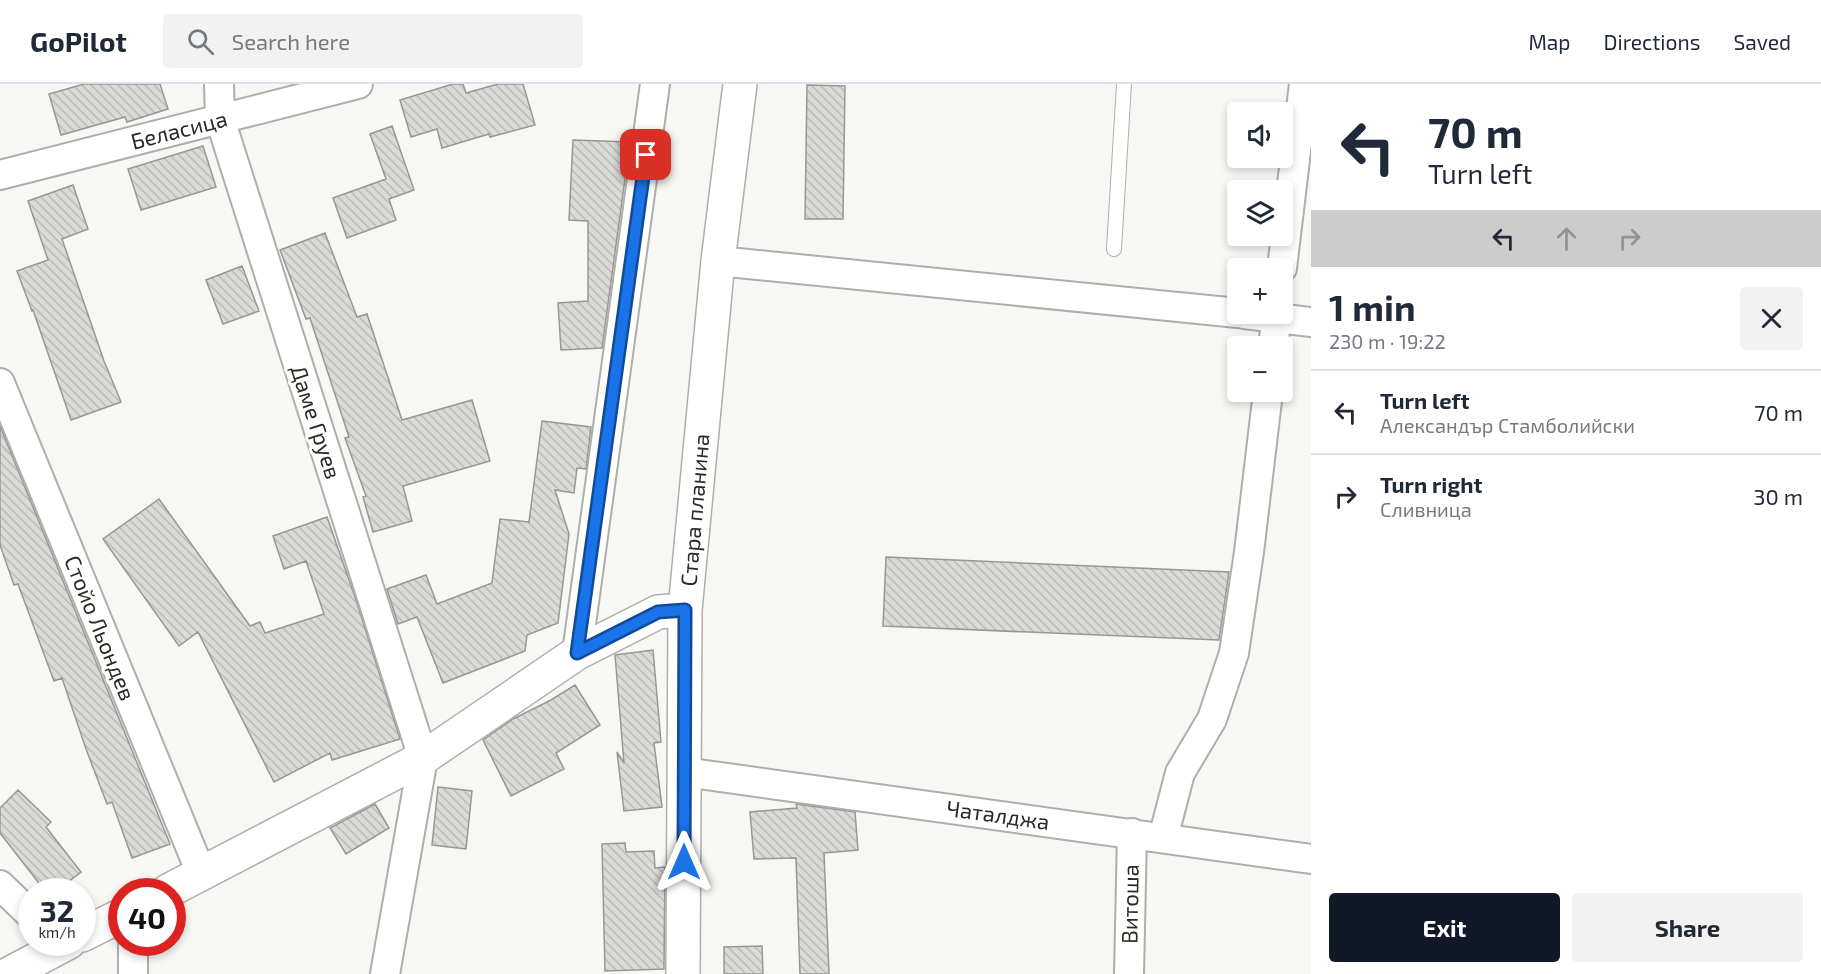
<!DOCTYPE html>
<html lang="en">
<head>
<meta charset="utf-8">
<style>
	:root { --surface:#fff; --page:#f2f2f3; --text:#1f2937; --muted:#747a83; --line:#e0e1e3; --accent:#111827 }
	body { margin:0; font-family:"Exo 2",sans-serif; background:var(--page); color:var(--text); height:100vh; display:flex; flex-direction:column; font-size:22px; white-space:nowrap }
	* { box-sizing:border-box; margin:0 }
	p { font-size:20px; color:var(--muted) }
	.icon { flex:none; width:33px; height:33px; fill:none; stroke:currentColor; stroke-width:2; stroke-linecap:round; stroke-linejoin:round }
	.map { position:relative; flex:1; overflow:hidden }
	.sheet { display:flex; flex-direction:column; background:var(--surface); width:510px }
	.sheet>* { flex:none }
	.top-card { background:#fff; color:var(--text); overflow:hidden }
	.controls { position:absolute; left:1227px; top:18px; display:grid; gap:12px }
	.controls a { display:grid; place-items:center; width:66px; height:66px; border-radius:6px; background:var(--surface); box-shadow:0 3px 9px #0003; font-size:30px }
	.speed { position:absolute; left:18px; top:794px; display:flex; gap:12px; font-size:30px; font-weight:700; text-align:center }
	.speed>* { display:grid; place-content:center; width:78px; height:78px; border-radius:50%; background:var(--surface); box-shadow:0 3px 9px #0003; line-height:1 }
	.speed small { font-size:15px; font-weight:400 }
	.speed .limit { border:9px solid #d22; background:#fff; color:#111 }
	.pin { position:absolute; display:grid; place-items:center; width:51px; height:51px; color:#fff; margin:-26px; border-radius:12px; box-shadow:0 3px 9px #0006 }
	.me { position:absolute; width:66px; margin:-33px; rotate:0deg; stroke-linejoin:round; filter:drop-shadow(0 0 4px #0008) }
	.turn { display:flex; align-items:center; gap:21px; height:126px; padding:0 18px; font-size:27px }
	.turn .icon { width:78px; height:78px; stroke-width:2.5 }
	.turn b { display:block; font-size:42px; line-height:51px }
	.lanes { display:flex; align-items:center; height:57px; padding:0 18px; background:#0003; justify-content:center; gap:30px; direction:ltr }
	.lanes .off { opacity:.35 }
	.round { display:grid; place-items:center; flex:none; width:63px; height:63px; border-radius:6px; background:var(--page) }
	.summary { display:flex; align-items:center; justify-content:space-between; height:102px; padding:0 18px }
	h1 { font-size:36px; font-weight:700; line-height:45px }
	.cta { display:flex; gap:12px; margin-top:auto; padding:12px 18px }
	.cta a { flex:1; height:69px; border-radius:6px; background:var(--accent); color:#fff; font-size:24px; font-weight:700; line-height:69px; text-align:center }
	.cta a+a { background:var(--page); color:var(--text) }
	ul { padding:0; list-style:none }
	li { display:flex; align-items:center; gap:18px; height:84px; padding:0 18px; border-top:2px solid var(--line) }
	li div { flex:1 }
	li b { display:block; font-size:22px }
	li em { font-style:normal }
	header { display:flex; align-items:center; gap:36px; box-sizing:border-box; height:84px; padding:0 30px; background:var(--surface); border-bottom:2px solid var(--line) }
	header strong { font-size:28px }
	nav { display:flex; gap:33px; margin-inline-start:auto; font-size:21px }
	.search { width:420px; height:54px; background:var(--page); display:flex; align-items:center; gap:15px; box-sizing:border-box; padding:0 21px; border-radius:6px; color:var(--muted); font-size:22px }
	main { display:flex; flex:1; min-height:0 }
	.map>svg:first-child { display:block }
	.building { fill:url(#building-back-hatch); stroke:#979794; stroke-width:1.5 }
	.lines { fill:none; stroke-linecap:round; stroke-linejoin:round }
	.service-casing { stroke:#aeaeaa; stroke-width:16 }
	.minor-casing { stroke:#aeaeaa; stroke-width:32 }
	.tertiary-casing { stroke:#aeaeaa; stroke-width:36 }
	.service { stroke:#fff; stroke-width:14 }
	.minor { stroke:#fff; stroke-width:28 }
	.tertiary { stroke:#fff; stroke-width:33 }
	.route-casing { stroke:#114b97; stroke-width:15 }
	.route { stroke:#1a73e8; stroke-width:10 }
	.labels { text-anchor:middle; stroke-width:6; stroke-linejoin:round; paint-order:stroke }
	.street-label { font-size:22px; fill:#2a2a28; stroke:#fffffe }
</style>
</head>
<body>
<header>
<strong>GoPilot</strong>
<div class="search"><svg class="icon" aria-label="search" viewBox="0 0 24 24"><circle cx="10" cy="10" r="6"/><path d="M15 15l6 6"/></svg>Search here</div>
<nav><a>Map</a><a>Directions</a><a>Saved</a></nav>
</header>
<main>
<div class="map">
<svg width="1311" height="890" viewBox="0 0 1311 890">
	<defs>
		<pattern id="building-back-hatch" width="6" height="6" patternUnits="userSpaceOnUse" patternTransform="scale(1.5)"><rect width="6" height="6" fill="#dadad6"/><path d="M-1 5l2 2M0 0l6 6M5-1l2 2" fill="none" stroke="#bbbbb8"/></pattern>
	</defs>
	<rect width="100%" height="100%" fill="#f7f8f4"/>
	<path class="building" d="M 84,0 L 160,0 L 168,25 L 127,38 L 125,33 L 61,51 L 49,10 Z
		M 453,0 L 463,0 L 466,9 L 498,0 L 523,0 L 535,41 L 490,53 L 489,50 L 442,64 L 437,45 L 411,53 L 400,16 Z
		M 807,1 L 845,2 L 843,135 L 805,135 Z
		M 392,42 L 414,106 L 389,115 L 396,136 L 347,154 L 333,114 L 386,95 L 370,50 Z
		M 573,56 L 630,58 L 602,264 L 561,266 L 558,219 L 588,217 L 588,137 L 569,136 Z
		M 203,62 L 216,103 L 141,126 L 128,85 Z
		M 73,101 L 88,145 L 62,155 L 104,277 L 121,318 L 71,336 L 33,226 L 32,227 L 17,187 L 48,176 L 28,117 Z
		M 325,149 L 357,233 L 367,230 L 402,336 L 472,316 L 490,377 L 403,402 L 412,437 L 373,448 L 363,413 L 366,412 L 345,354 L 349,353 L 310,234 L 306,235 L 280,166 Z
		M 242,182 L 259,227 L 223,240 L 206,196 Z
		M 542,337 L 591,343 L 586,385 L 577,384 L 574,409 L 555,406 L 569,450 L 558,539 L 527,551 L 525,567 L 443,599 L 417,533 L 398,540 L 387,505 L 426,491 L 437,520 L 492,499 L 500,435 L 529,438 Z
		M 0,342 L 170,760 L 132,774 L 112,718 L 107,720 L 86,665 L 62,594 L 54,597 L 18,500 L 14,501 L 0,461 Z
		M 159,415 L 250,542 L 260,538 L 265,549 L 324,530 L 306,477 L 284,485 L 273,452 L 327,433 L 356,516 L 400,655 L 332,676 L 330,669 L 274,698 L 198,548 L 179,562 L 103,455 Z
		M 886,473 L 1229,488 L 1219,556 L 883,542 Z
		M 653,566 L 661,658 L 654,659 L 662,723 L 624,727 L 617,668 L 624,679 L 615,571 Z
		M 575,601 L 600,641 L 556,669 L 564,685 L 511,712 L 483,656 L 513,635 L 551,616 Z
		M 438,703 L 472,707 L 466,765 L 432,761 Z
		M 18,706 L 51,738 L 46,743 L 81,788 L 56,807 L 45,807 L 0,749 L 0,724 Z
		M 375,720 L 389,744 L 346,770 L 330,744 Z
		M 796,720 L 855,728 L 858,766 L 824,769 L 829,890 L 800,890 L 796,774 L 754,775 L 750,728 L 797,724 Z
		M 625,759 L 626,768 L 654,767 L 655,784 L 665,783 L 664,885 L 605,887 L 602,760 Z
		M 762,862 L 763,890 L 724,890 L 724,863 Z"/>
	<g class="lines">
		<defs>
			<path id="service" d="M 1114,165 L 1124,0"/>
			<path id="minor" d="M 219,0 L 220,35 L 423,674 L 385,890
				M 0,91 L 358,0
				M 718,177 L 1238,229
				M 1282,184 L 1304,0
				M 1244,230 L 1311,238
				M 1273,262 L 1277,230
				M 0,299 L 201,789
				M 577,569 L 655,0
				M 684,688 L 1311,775
				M 1163,754 L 1180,689 L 1212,635 L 1234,569 L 1249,468 L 1268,308
				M 0,801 L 32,832
				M 133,890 L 133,858
				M 1129,890 L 1132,749"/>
			<path id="tertiary" d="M 168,807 L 423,674 L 577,569 L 658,528 L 685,526
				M 82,851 L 122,831
				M 9,890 L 69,858
				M 683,890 L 685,526 L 718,177 L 740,0"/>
		</defs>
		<use href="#service" class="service-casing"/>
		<use href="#minor" class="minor-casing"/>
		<use href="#tertiary" class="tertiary-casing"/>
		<use href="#service" class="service"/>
		<use href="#minor" class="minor"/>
		<use href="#tertiary" class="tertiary"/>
	</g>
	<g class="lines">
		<defs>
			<path id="route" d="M 646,71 L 577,569 L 658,528 L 685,526 L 684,778"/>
		</defs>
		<use href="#route" class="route-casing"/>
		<use href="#route" class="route"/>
	</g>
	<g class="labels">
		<g class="street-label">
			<text transform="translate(179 46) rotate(-14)" y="8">Беласица</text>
			<text transform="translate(316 338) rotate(72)" y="8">Даме Груев</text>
			<text transform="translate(695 426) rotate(-85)" y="8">Стара планина</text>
			<text transform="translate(100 544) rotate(68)" y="8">Стойо Льондев</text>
			<text transform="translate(998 731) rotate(8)" y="8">Чаталджа</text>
			<text transform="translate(1130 820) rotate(-89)" y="8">Витоша</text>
		</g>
	</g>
</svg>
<div class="controls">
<a><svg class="icon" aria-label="sound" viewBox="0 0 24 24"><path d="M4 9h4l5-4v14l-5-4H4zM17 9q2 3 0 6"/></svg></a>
<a><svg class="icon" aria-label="layers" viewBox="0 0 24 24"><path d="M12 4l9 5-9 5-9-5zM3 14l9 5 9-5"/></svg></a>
<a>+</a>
<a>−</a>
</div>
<div class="speed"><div>32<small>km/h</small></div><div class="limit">40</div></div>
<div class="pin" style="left:646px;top:71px;background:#d93025"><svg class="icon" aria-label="arrive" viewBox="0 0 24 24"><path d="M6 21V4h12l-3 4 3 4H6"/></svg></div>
<svg class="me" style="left:684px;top:778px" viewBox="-20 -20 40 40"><path d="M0-17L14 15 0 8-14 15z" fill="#1a73e8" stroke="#fff" stroke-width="4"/></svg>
</div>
<section class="sheet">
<div class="top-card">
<div class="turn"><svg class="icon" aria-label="left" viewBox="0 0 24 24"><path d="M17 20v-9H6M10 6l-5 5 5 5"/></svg><div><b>70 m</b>Turn left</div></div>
<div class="lanes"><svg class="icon" aria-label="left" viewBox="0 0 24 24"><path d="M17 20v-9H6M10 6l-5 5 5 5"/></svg><svg class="icon off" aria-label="ahead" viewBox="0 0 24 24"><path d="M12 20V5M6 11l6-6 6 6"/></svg><svg class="icon off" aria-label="right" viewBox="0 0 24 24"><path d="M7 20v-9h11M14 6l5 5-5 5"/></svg></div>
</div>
<div class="summary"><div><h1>1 min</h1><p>230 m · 19:22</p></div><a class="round"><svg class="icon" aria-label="close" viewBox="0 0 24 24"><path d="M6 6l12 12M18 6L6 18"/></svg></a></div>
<ul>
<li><svg class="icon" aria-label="left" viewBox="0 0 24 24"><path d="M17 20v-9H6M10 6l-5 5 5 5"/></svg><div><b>Turn left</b><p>Александър Стамболийски</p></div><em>70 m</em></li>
<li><svg class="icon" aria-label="right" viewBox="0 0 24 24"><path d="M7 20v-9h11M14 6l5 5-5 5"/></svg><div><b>Turn right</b><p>Сливница</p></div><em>30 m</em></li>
</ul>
<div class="cta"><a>Exit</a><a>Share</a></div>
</section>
</main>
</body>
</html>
